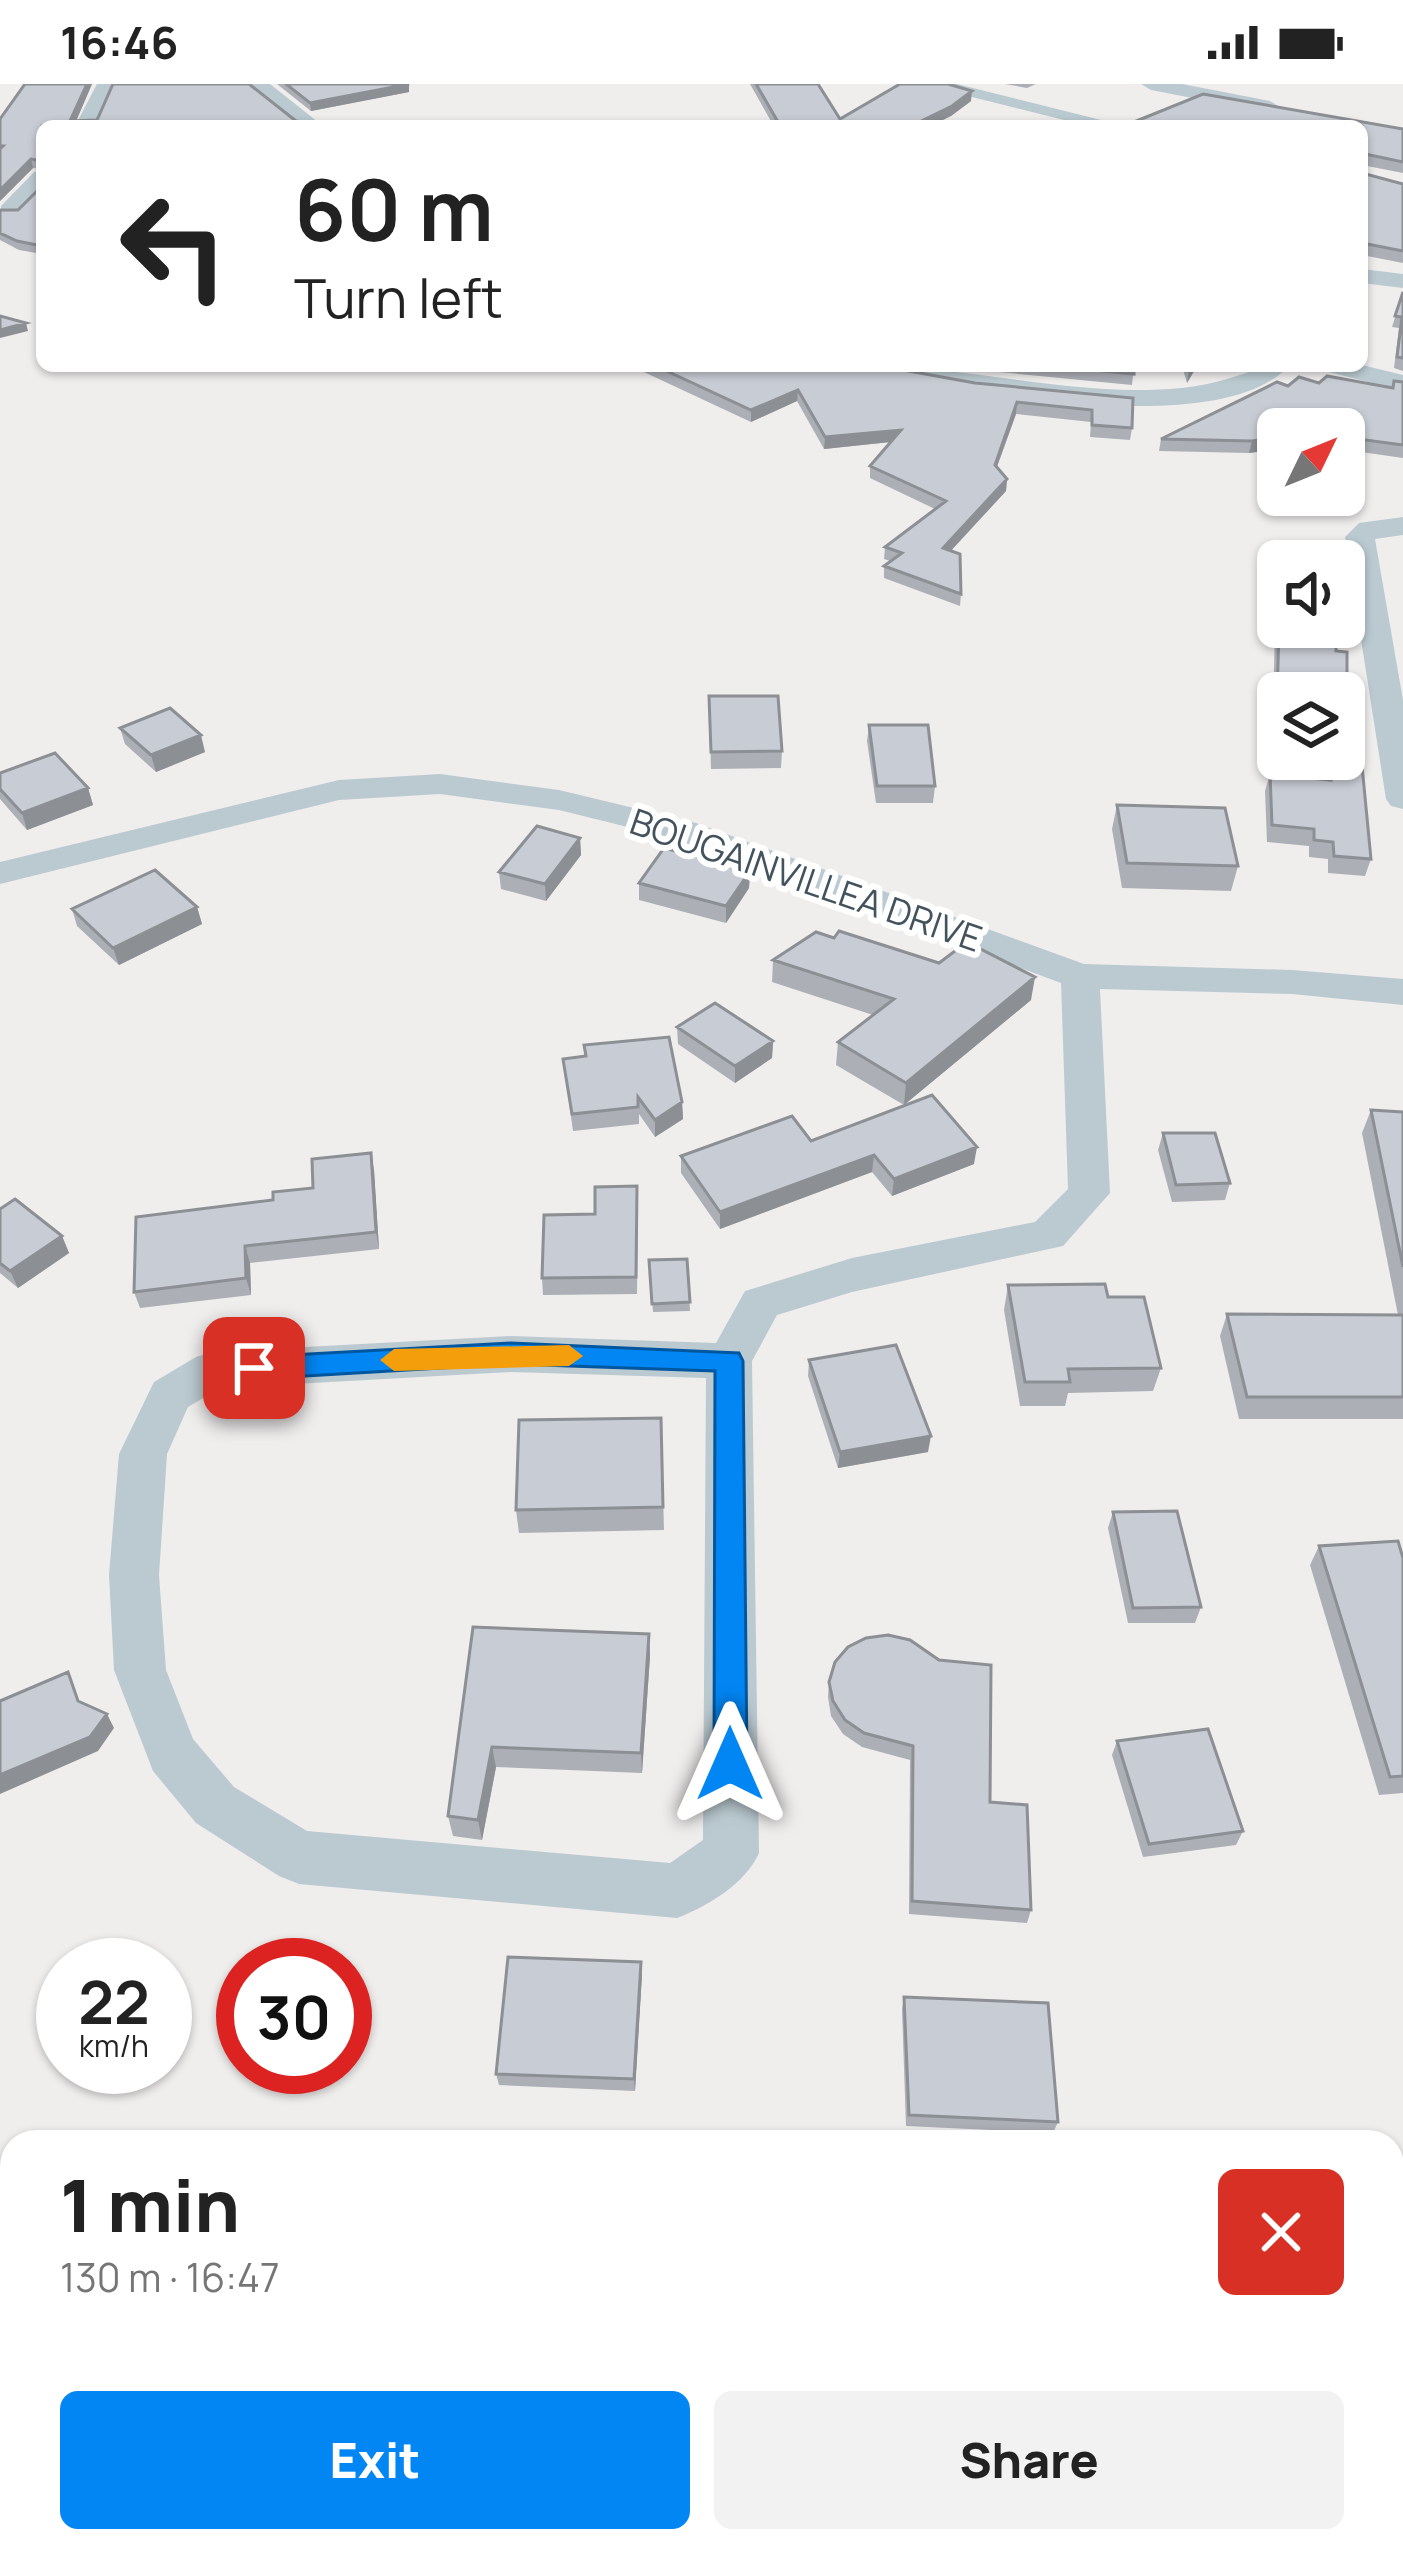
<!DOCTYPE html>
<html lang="en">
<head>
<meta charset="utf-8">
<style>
	:root { --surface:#fff; --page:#f2f2f2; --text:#222; --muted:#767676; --accent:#0286f4 }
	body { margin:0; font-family:Manrope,sans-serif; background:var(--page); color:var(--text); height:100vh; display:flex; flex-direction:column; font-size:45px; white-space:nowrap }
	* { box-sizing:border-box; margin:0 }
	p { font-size:39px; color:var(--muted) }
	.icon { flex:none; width:66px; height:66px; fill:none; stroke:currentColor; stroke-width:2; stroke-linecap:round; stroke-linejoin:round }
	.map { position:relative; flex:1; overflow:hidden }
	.sheet { position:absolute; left:0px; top:2046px; width:1404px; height:423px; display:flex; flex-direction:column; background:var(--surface); border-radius:36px 36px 0 0; box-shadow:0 3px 9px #0004 }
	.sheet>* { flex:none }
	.banner { position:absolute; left:36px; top:36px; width:1332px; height:252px; border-radius:18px; box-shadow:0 3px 9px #0004; background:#fff; color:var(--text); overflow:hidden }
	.needle { width:78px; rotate:47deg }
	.controls { position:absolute; left:1257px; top:324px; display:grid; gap:24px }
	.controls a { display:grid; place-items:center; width:108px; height:108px; border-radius:18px; background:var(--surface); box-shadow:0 3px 9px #0004; font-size:60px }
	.speed { position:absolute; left:36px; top:1854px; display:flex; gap:24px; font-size:60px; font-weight:700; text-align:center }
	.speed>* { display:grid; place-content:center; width:156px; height:156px; border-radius:50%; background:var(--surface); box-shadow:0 3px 9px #0004; line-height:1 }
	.speed small { font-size:30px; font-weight:400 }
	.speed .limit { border:18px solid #d22; background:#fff; color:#111 }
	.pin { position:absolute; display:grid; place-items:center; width:102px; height:102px; color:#fff; margin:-51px; border-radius:24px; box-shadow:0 6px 18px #0006 }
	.me { position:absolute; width:132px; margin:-66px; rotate:0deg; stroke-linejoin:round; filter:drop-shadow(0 0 9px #0008) }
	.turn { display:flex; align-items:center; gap:42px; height:252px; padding:0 60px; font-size:54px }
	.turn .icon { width:156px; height:156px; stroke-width:2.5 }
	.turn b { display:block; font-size:84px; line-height:102px }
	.round { display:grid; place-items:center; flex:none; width:126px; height:126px; border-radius:18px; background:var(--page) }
	.summary { display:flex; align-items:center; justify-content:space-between; height:204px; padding:0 60px }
	h1 { font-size:72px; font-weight:800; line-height:90px }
	.cta { display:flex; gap:24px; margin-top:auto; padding:24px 60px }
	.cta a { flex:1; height:138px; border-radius:18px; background:var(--accent); color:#fff; font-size:48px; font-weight:800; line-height:138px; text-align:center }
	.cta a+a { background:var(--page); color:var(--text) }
	.status { display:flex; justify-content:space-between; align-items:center; height:84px; padding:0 60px; background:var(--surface); direction:ltr }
	.status svg { height:33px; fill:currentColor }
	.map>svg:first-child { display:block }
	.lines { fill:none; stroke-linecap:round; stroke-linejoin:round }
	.minor { fill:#bbcad1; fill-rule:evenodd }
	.wall { fill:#acafb6 }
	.shaded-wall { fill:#8c8f94 }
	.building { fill:#c8ccd4; stroke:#8c8f94; stroke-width:3 }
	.route { fill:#0286f4; stroke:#01579f; stroke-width:3 }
	.slow { fill:#f59e0b }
	.labels { text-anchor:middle; stroke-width:12; stroke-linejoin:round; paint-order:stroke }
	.street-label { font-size:36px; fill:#43535d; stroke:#fff }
</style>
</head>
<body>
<div class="status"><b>16:46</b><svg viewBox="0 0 49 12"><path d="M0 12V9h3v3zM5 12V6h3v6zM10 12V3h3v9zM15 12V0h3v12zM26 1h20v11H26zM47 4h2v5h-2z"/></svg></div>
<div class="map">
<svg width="1403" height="2467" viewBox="0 0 1403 2467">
	<rect width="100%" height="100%" fill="#f0eded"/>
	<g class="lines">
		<path class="minor" d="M 97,0 L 117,0 L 95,42 L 75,42 Z
			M 247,0 L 270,0 L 323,42 L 300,42 Z
			M 920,0 L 957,0 L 1125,42 L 1088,42 Z
			M 1141,0 L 1182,0 L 1270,17 L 1280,23 L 1270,29 L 1151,6 Z
			M 42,86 L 42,106 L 17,132 L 1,132 L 1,122 L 34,88 Z
			M 1362,185 L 1403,190 L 1403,204 L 1362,199 Z
			M 1362,281 L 1403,291 L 1403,307 L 1325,287 L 1321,282 Z
			M 869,282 C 959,282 1046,306 1136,306 C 1166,306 1198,304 1227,295 C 1250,288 1264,282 1289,282 C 1219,357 973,307 882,290 Z
			M 1403,433 L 1403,451 L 1375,455 L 1403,616 L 1403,725 L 1391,722 L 1386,715 L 1345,453 L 1359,439 Z
			M 440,690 L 559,706 L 696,739 L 1084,880 L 1292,886 L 1403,895 L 1403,921 L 1292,910 L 1100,905 L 1110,1109 L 1063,1162 L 852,1208 L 777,1231 L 752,1277 L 759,1769 C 745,1800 708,1822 677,1834 L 299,1800 L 279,1792 L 196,1739 L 153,1687 L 114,1586 L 109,1491 L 119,1370 L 154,1298 L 196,1273 L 212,1268 L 511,1252 L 716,1259 L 745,1207 L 852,1174 L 1035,1138 L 1068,1105 L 1061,899 L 672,754 L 559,726 L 440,710 L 339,716 L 0,800 L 0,778 L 339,696 ZM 511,1288 L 706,1294 L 703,1756 L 670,1779 L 307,1747 L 234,1703 L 193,1655 L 166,1586 L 159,1491 L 167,1370 L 188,1323 L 220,1304 Z"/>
	</g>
	<path class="wall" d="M 92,0 L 76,37 L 296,37 L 42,42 L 42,85 L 33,84 L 0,117 L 0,35 Z
		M 277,0 L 409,0 L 409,8 L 311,27 Z
		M 750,0 L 818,0 L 840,35 L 971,17 L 951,32 L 772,39 Z
		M 1005,0 L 1036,0 L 1027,4 Z
		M 1362,42 L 1403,45 L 1403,89 L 1362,81 Z
		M 1362,89 L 1403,100 L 1403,179 L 1362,171 Z
		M 42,102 L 42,170 L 19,166 L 0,156 L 0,126 L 18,126 Z
		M 1403,208 L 1403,287 L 1394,284 L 1399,244 L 1392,243 Z
		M 631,282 L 881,282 L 975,299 L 1133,314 L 1132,344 L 1130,356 L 1090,353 L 1091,338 L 1016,330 L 997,383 L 1007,395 L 1006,407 L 951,467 L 961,510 L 960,522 L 884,494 L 884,482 L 890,477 L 884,475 L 885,463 L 935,425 L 870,394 L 870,382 L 890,358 L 824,365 L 797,317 L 751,338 Z
		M 938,282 L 1134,282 L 1132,301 Z
		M 1182,282 L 1197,282 L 1187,299 Z
		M 1394,297 L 1403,298 L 1403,374 L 1354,367 L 1356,354 L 1278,345 L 1278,365 L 1249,369 L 1159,367 L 1161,355 L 1288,302 L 1319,299 L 1392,304 Z
		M 1278,530 L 1278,543 L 1336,567 L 1347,625 L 1344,635 L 1344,609 L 1278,609 L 1278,633 L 1273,633 L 1275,540 Z
		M 709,612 L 782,667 L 781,684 L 711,685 Z
		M 869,641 L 935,702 L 933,719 L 876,719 L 867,657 Z
		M 120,644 L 205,668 L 156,688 L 125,660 Z
		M 1326,675 L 1344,675 L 1371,775 L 1365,792 L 1328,789 L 1328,775 L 1309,773 L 1309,762 L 1267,758 L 1265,707 L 1270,690 L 1325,695 Z
		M 0,689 L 88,704 L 93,721 L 27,746 L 0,715 Z
		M 1117,721 L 1238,782 L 1231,807 L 1122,804 L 1112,745 Z
		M 580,754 L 581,771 L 546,817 L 501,805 L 499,788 Z
		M 750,787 L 749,804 L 726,839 L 639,816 L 639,799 Z
		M 197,823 L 202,840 L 119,881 L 77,842 L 72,825 Z
		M 773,876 L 1031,916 L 904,1021 L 836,981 L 838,958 L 873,931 L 772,898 Z
		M 677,943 L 773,957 L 772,974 L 735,999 L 678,960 Z
		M 584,961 L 682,1018 L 683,1035 L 655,1053 L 639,1030 L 639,1040 L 573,1047 L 563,975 L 585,972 Z
		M 1371,1026 L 1403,1028 L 1403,1335 L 1239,1335 L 1220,1252 L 1227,1230 L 1398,1231 L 1362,1049 Z
		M 1163,1049 L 1230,1099 L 1225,1116 L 1172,1118 L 1158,1066 Z
		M 811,1057 L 974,1080 L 892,1112 L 872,1088 L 720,1145 L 681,1089 L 681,1072 Z
		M 374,1086 L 379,1165 L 250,1179 L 251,1211 L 140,1224 L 134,1208 L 273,1116 Z
		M 638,1119 L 637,1210 L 543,1211 L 542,1194 L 595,1130 Z
		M 0,1125 L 62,1152 L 69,1169 L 18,1204 L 0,1189 Z
		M 687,1175 L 690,1227 L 653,1228 L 649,1176 Z
		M 1008,1201 L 1108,1213 L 1161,1284 L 1153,1307 L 1068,1309 L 1065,1322 L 1020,1322 L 1004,1226 Z
		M 809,1276 L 928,1368 L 838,1384 L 808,1292 Z
		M 661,1334 L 664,1446 L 519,1449 L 516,1426 Z
		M 1113,1428 L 1201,1523 L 1195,1539 L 1128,1539 L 1108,1444 Z
		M 1319,1462 L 1403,1474 L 1403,1709 L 1379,1711 L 1310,1481 Z
		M 473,1543 L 649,1550 L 650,1572 L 642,1689 L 496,1683 L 482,1756 L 453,1752 L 448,1732 Z
		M 829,1598 L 990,1718 L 1031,1826 L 1027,1839 L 909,1830 L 910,1676 L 862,1663 L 843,1650 L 831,1632 L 828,1613 Z
		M 1117,1657 L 1243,1747 L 1236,1761 L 1143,1773 L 1112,1671 Z
		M 642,1890 L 635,2007 L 499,2001 L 496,1990 Z
		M 904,1913 L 1058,2038 L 1053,2049 L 906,2042 L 902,1925 Z"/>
	<path class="shaded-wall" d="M 87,0 L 92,0 L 74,42 L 70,37 Z
		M 409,0 L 409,8 L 311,27 L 310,19 Z
		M 972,7 L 971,17 L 951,32 L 931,42 L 911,42 Z
		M 31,75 L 33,84 L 0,117 L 0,106 Z
		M 26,239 L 28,247 L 0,254 L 0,246 Z
		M 1192,282 L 1197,282 L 1187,299 L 1189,287 Z
		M 798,306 L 797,317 L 751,338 L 751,326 Z
		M 1017,318 L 1016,330 L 993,393 L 995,381 Z
		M 1360,342 L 1356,354 L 1344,356 L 1344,345 Z
		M 901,346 L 900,357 L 824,365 L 825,353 Z
		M 1278,353 L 1278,365 L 1249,369 L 1252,357 Z
		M 1007,395 L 1006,407 L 942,476 L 943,464 Z
		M 201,651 L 205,668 L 156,688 L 151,671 Z
		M 88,704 L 93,721 L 27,746 L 22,729 Z
		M 580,754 L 581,771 L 546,817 L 545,800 Z
		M 750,787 L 749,804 L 726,839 L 726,822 Z
		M 197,823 L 202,840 L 119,881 L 113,864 Z
		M 1035,893 L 1031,916 L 904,1021 L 906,999 Z
		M 773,957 L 772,974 L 735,999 L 735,982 Z
		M 682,1018 L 683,1035 L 655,1053 L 655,1036 Z
		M 977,1063 L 974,1080 L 892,1112 L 894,1095 Z
		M 371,1069 L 374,1086 L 379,1165 L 376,1148 Z
		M 874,1071 L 872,1088 L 720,1145 L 720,1128 Z
		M 62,1152 L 69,1169 L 18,1204 L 10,1187 Z
		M 245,1162 L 250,1179 L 251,1211 L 246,1194 Z
		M 931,1352 L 928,1368 L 838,1384 L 840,1368 Z
		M 649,1550 L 650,1572 L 642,1689 L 641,1669 Z
		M 107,1630 L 114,1644 L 98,1667 L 0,1710 L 0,1691 Z
		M 492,1663 L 496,1683 L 482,1756 L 478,1736 Z
		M 641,1878 L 642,1890 L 635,2007 L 634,1995 Z"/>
	<path class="building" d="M 25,0 L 87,0 L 70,37 L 97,36 L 113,0 L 249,0 L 296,37 L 304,38 L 305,42 L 42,42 L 42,77 L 31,75 L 0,106 L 0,65 L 3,62 L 0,62 L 0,35 Z
		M 286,0 L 409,0 L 310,19 Z
		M 756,0 L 818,0 L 840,35 L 900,0 L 948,0 L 972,7 L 952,22 L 911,42 L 757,42 L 778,38 Z
		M 1203,10 L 1403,45 L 1403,78 L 1365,70 L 1362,73 L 1362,42 L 1124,42 Z
		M 1362,89 L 1403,100 L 1403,167 L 1362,159 Z
		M 42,102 L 42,162 L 17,157 L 0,149 L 0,126 L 18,126 Z
		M 1403,208 L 1403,274 L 1397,273 L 1402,233 L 1395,232 Z
		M 0,232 L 26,239 L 0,246 Z
		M 656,282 L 881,282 L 975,299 L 1133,314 L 1132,344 L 1092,341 L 1092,326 L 1017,318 L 995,381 L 1007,395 L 943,464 L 960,470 L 961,510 L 884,482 L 902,469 L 885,463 L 946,417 L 870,382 L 901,346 L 825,353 L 798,306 L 751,326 Z
		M 1055,282 L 1134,282 L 1134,290 Z
		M 1327,292 L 1393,304 L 1394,297 L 1403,298 L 1403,361 L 1358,355 L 1360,342 L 1338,345 L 1278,345 L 1278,353 L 1252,357 L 1161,355 L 1277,298 L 1288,302 L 1299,293 L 1319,299 Z
		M 1279,543 L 1336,543 L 1336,567 L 1347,568 L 1347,625 L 1344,624 L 1344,609 L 1278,609 L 1277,618 Z
		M 709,612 L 778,612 L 782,667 L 711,668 Z
		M 170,624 L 201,651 L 151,671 L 120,644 Z
		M 869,641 L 928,641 L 935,702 L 877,702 Z
		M 1360,661 L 1371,775 L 1334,772 L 1333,758 L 1314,756 L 1314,745 L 1272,741 L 1270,690 L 1331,696 L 1330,675 L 1344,675 L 1344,662 Z
		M 55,669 L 88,704 L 22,729 L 0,705 L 0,689 Z
		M 1117,721 L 1225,724 L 1238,782 L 1127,779 Z
		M 537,742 L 580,754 L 545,800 L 499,788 Z
		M 664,764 L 750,787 L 726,822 L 639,799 Z
		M 155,786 L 197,823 L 113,864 L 72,825 Z
		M 839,847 L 939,879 L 967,858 L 1035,893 L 906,999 L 838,958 L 894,915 L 773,876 L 816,848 L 834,854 Z
		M 715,919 L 773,957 L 735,982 L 677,943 Z
		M 669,953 L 682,1018 L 655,1036 L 638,1013 L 638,1023 L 572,1030 L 563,975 L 586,972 L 584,961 Z
		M 932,1011 L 977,1063 L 894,1095 L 874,1071 L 720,1128 L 681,1072 L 792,1032 L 811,1057 Z
		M 1371,1026 L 1403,1028 L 1403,1183 Z
		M 1163,1049 L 1215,1049 L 1230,1099 L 1176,1101 Z
		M 371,1069 L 376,1148 L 245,1162 L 246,1194 L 134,1208 L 136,1133 L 273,1116 L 273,1108 L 313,1104 L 312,1075 Z
		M 637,1102 L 636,1193 L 542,1194 L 544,1131 L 595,1130 L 595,1103 Z
		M 15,1115 L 62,1152 L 10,1187 L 0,1179 L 0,1125 Z
		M 687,1175 L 690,1218 L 652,1220 L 649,1176 Z
		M 1105,1200 L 1108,1213 L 1144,1213 L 1161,1284 L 1068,1285 L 1070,1298 L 1025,1298 L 1008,1201 Z
		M 1227,1230 L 1403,1231 L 1403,1313 L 1247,1313 Z
		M 896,1261 L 931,1352 L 840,1368 L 809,1276 Z
		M 661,1334 L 663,1423 L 516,1426 L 519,1336 Z
		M 1177,1427 L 1201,1523 L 1133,1524 L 1113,1428 Z
		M 1398,1457 L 1403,1474 L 1403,1692 L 1390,1693 L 1319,1462 Z
		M 473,1543 L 649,1550 L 641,1669 L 492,1663 L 478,1736 L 448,1732 Z
		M 888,1551 L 910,1556 L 939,1576 L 991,1581 L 990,1718 L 1027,1721 L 1031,1826 L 912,1817 L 913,1662 L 864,1649 L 845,1636 L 833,1617 L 829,1598 L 835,1578 L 848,1563 L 866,1554 Z
		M 68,1588 L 78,1617 L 107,1630 L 90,1653 L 0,1691 L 0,1617 Z
		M 1208,1645 L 1243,1747 L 1149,1760 L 1117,1657 Z
		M 508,1873 L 641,1878 L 634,1995 L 496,1990 Z
		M 904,1913 L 1048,1919 L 1058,2038 L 909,2031 Z"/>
	<path class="route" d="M 511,1259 L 739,1269 L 743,1277 L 747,1680 L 742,1690 L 730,1695 L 719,1690 L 714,1680 L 715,1287 L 511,1280 L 254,1295 L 240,1284 L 254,1273 Z"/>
	<path class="slow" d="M 569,1261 L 583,1272 L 569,1282 L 394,1287 L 380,1276 L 394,1265 Z"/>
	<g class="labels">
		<g class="street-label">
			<text transform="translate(806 796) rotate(19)" y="13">BOUGAINVILLEA DRIVE</text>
		</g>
	</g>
</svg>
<div class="controls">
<a><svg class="needle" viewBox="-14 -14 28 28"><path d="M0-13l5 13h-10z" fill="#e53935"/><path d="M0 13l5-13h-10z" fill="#767676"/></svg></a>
<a><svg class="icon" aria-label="sound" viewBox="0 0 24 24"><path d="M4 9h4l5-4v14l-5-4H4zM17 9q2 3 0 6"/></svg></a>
<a><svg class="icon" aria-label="layers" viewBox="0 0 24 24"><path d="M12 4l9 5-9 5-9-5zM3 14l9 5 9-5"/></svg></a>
</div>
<div class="speed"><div>22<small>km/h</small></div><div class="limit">30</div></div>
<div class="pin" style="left:254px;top:1284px;background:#d93025"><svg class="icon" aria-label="arrive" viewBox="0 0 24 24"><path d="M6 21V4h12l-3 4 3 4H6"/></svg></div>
<svg class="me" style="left:730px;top:1680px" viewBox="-20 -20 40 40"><path d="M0-17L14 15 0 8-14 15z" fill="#0286f4" stroke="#fff" stroke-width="4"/></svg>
<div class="banner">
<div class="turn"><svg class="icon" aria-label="left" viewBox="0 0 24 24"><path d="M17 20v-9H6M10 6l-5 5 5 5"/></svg><div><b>60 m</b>Turn left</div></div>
</div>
<section class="sheet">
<div class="summary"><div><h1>1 min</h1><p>130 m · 16:47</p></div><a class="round" style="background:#d93025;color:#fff"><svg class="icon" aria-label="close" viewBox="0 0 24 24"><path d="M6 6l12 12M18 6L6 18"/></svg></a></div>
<div class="cta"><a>Exit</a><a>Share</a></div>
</section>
</div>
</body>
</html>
